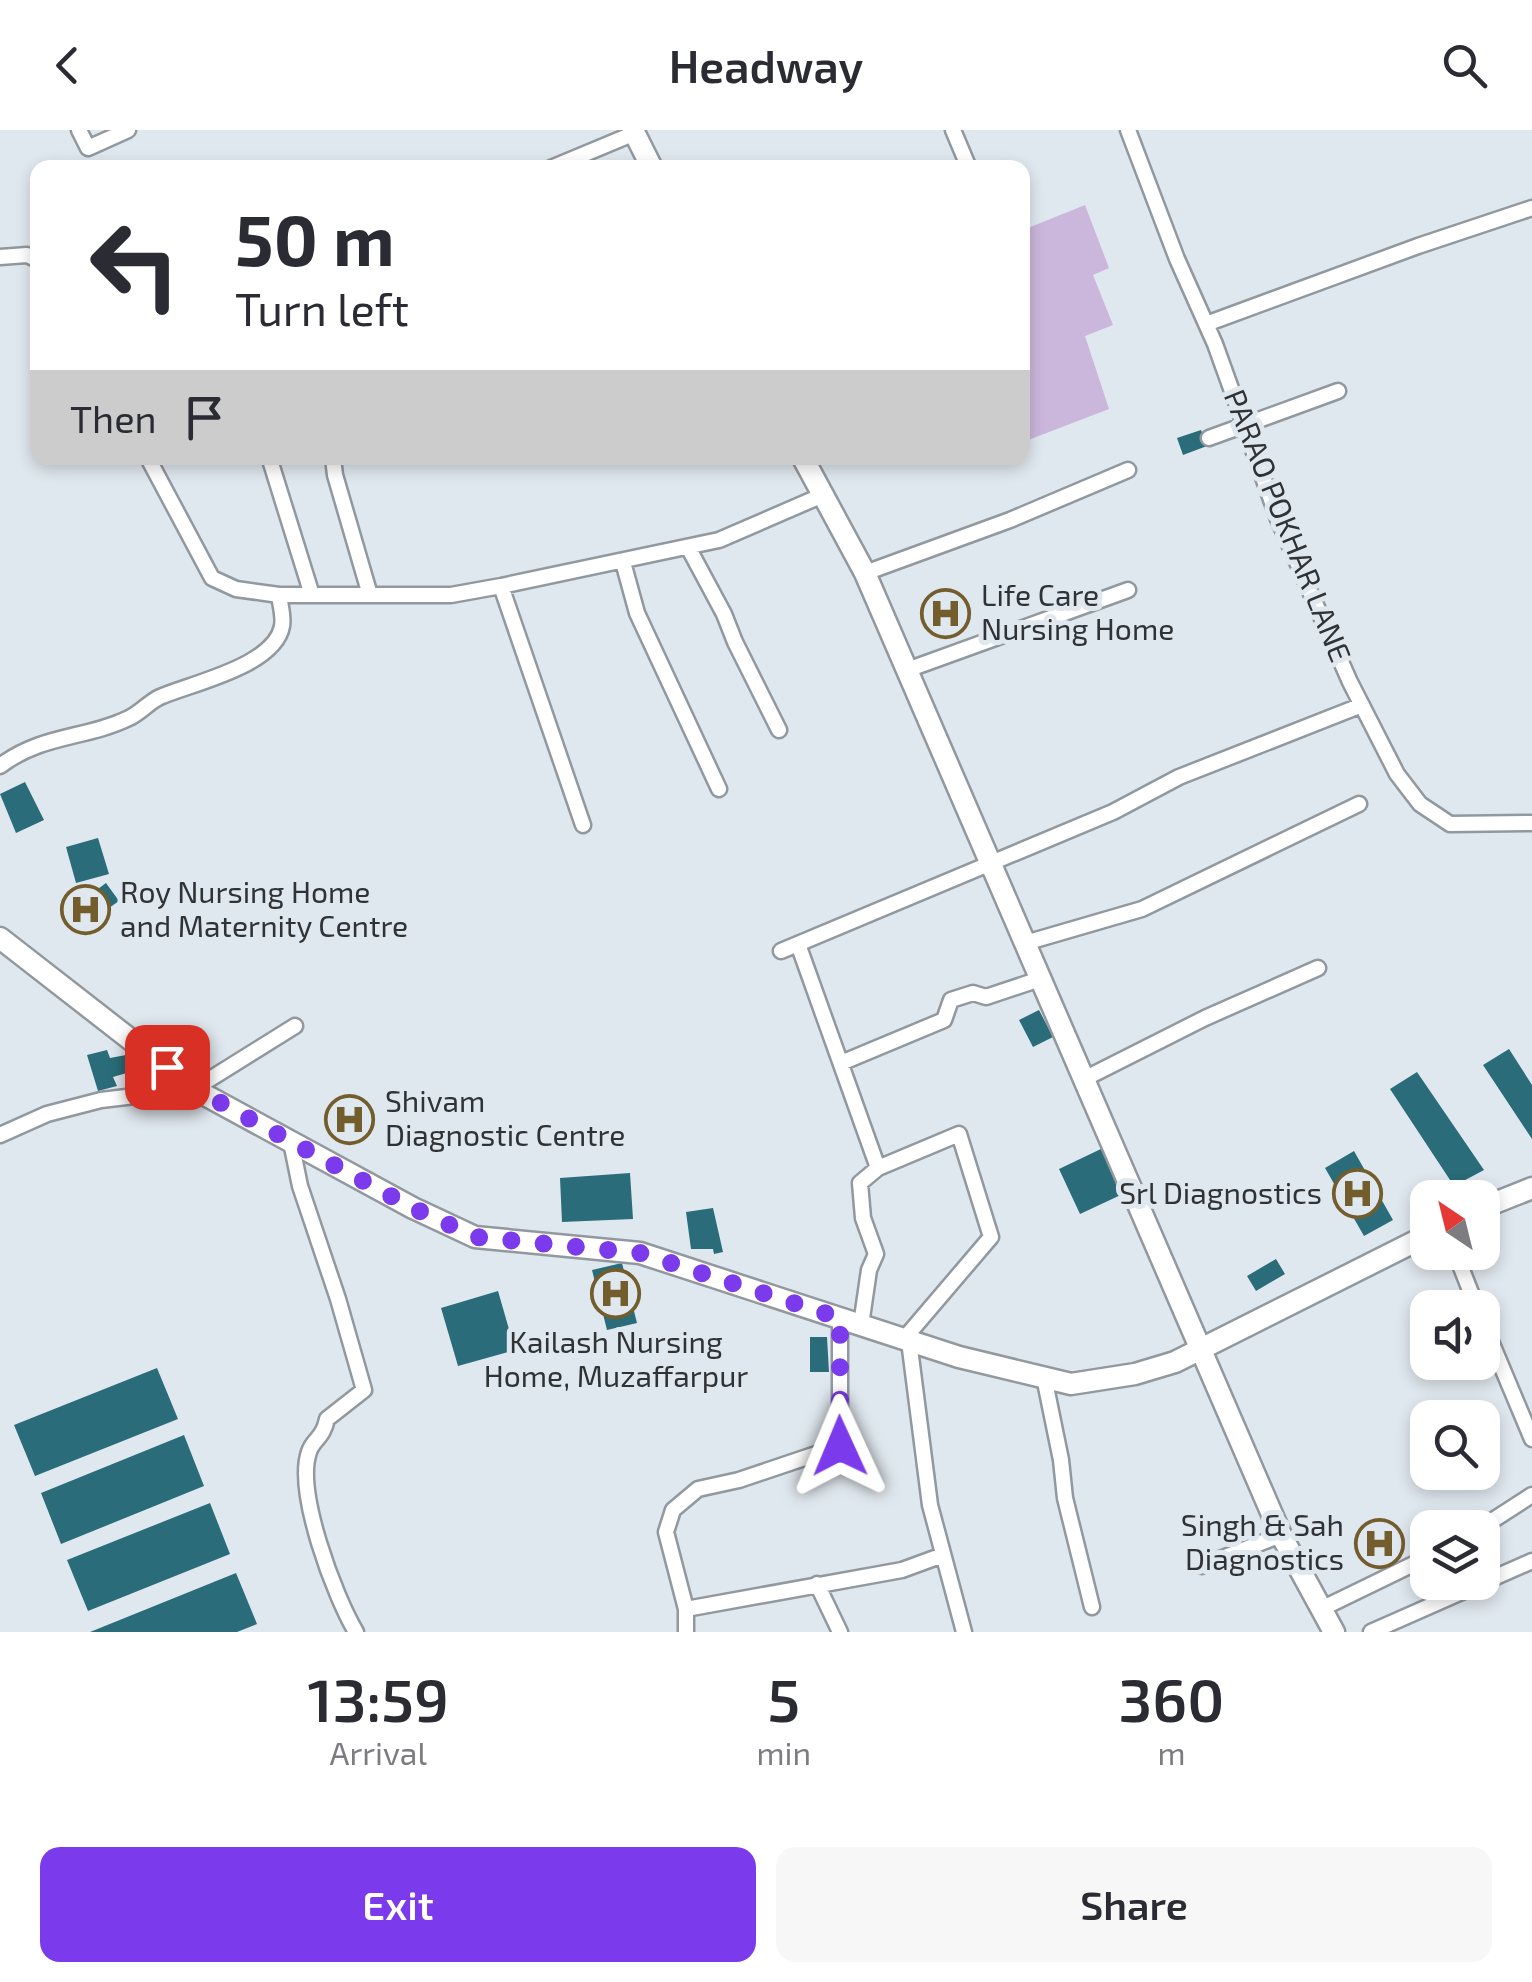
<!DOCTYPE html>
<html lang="en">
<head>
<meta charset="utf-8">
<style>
	:root { --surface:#fff; --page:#f7f7f7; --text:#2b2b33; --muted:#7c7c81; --accent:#7c3aed }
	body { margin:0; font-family:"Exo 2",sans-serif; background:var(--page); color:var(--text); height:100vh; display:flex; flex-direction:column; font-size:38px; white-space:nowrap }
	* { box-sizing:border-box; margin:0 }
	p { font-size:32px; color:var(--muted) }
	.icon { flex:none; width:55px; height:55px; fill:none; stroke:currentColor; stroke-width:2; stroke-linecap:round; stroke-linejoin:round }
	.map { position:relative; height:1502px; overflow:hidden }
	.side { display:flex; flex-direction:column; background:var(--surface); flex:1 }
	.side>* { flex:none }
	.top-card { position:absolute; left:30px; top:30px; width:1000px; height:305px; border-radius:20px; box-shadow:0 5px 15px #0003; background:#fff; color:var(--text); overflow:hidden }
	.needle { width:65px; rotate:325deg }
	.tools { position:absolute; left:1410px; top:1050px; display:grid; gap:20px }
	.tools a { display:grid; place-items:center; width:90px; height:90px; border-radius:20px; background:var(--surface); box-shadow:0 5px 15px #0003; font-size:50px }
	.pin { position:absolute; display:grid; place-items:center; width:85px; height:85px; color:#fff; margin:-42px; border-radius:20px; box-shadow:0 5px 15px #0006 }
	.me { position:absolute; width:110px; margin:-55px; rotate:359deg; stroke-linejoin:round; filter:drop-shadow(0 0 8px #0008) }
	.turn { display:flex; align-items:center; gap:35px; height:210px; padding:0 40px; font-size:45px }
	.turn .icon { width:130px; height:130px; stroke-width:2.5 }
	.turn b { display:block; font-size:70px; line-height:85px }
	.then { display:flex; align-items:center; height:95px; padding:0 40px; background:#0003; gap:20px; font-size:38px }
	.eta { display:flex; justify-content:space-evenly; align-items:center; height:170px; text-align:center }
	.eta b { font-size:60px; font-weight:600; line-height:70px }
	.action { display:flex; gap:20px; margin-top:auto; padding:20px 40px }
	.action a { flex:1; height:115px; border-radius:20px; background:var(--accent); color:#fff; font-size:40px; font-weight:600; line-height:115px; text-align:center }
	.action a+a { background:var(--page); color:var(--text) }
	header { display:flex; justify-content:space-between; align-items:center; height:130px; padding:0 40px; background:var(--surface); font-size:45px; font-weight:600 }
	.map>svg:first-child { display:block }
	.green { fill:#cbb6dc }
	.building { fill:#2a6c79 }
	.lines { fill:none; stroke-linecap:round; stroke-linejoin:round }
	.street-casing { stroke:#91989e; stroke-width:19 }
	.secondary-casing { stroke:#91989e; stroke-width:25 }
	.street { stroke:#fff; stroke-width:14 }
	.secondary { stroke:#fff; stroke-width:20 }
	.route { stroke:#7c3aed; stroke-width:18; stroke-dasharray:0 32.4 }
	.labels { text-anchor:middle; stroke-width:10; stroke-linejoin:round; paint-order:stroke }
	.street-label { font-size:30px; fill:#303335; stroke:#e0e8ef }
	.poi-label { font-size:30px; fill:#303335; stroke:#e0e8ef; text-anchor:start }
</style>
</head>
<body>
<header><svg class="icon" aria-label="back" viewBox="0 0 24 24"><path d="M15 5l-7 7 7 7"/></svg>Headway<svg class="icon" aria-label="search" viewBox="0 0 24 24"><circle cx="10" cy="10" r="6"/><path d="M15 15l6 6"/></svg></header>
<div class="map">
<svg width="1532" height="1502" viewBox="0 0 1532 1502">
	<rect width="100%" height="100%" fill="#e0e8ef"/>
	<path class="green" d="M 1085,75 L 1109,138 L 1093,145 L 1113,195 L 1085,206 L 1109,279 L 1023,312 L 1023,100 Z"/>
	<path class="building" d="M 1201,300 L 1207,316 L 1183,325 L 1177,308 Z
		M 950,460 L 965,495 L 945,504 L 930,468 Z
		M 25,652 L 44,690 L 16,703 L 0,664 Z
		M 98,708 L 109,744 L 76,753 L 66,717 Z
		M 106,753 L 119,771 L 83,796 L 71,779 Z
		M 1039,880 L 1053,907 L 1033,917 L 1019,890 Z
		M 1509,919 L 1532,955 L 1532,1009 L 1483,935 Z
		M 107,920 L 110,928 L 126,925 L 130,942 L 113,947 L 117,956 L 98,961 L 87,925 Z
		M 1417,942 L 1484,1040 L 1454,1056 L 1390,959 Z
		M 355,977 L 364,995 L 347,1004 L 338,987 Z
		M 1103,1018 L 1125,1063 L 1080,1084 L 1059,1039 Z
		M 1354,1021 L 1393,1090 L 1364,1106 L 1325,1038 Z
		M 630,1043 L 633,1089 L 562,1092 L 560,1048 Z
		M 713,1078 L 723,1122 L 714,1124 L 713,1119 L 691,1119 L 686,1082 Z
		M 1276,1129 L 1285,1144 L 1256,1161 L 1247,1146 Z
		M 622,1133 L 637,1193 L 607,1200 L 592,1140 Z
		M 498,1161 L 515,1220 L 458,1236 L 441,1178 Z
		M 810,1207 L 827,1207 L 829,1242 L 810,1242 Z
		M 157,1238 L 178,1289 L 35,1346 L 14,1295 Z
		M 184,1305 L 204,1356 L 61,1414 L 41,1363 Z
		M 210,1373 L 230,1424 L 88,1481 L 67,1430 Z
		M 1380,1402 L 1388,1419 L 1378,1424 L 1370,1407 Z
		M 236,1443 L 257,1494 L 237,1502 L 90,1502 Z"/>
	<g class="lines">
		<defs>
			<path id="street" d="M 79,0 L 88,18 L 128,0
				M 953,0 L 969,38
				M 1128,0 L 1177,129 L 1215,214 L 1278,389 L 1350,552 L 1397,644 L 1420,674 L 1450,694 L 1532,693
				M 551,38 L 635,3
				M 0,127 L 27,125 L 38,130
				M 1206,194 L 1418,116 L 1532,78
				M 1209,308 L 1338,261
				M 148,328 L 212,448 L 236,459 L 279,465 L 451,465 L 501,456 L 719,410 L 823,365
				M 272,328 L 270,330 L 312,465
				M 333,328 L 335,345 L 370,465
				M 688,417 L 724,484 L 735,512 L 779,600
				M 623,432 L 637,483 L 719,659
				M 865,443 L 1010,390 L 1128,340
				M 501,456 L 583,695
				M 907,540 L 1128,460
				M 0,636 C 42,604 86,609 129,588 C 140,583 149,572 160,567 C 192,553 275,536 282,496 C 284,487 280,474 279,465
				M 1025,813 L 1142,779 L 1359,674
				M 798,814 L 878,1038 L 860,1053 L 863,1088 L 876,1124 L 869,1140 L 861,1195
				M 781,821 L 1113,682 L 1179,647 L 1362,575
				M 841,933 L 944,890 L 951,870 L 973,863 L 986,867 L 1040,849
				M 1084,949 L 1205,888 L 1318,838
				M 0,1005 L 47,984 L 101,970 L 194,959 L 295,896
				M 291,1012 L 300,1056 L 338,1169 L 364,1260 L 327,1289 C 323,1309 313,1309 309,1322 C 295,1362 335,1467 356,1502
				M 878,1038 L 959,1004 L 991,1107 L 904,1209
				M 1455,1122 L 1477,1178
				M 1482,1190 L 1532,1309
				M 909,1211 L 930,1375 L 964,1502
				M 1044,1247 L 1061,1330 L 1065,1368 L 1092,1477
				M 1481,1398 L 1532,1365
				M 1202,1436 L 1281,1405
				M 817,1454 L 840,1502
				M 686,1479 L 902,1440 L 943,1425
				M 1321,1479 L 1428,1427
				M 686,1502 L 686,1479 L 666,1402 L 673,1380 L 698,1359 L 739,1350 L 840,1316 L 840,1188
				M 1371,1502 L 1532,1431"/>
			<path id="secondary" d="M 633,0 L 652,38
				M 803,328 L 865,443 L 1281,1405 L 1334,1502
				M 0,808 L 194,959 L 413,1078 L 475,1107 L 640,1123 L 959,1227 L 1071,1254 L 1135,1244 L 1175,1232 L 1428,1105
				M 1482,1078 L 1532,1058"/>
		</defs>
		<use href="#street" class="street-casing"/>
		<use href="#secondary" class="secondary-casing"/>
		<use href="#street" class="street"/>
		<use href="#secondary" class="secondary"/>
	</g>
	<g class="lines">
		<path class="route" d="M 167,937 L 194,958 L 259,994 L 413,1078 L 476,1107 L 640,1123 L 840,1188 L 840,1316"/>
	</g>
	<defs>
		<symbol id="hospital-ring" viewBox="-11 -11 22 22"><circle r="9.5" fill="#e0e8ef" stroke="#745d2d" stroke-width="1.5"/><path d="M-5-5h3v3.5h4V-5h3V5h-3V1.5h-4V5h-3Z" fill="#745d2d"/></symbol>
	</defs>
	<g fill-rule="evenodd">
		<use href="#hospital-ring" x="918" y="456" width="55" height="55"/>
		<use href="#hospital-ring" x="58" y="752" width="55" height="55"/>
		<use href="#hospital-ring" x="322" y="962" width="55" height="55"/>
		<use href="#hospital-ring" x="1330" y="1036" width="55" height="55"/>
		<use href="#hospital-ring" x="588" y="1136" width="55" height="55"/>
		<use href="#hospital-ring" x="1352" y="1386" width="55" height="55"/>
	</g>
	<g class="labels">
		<g class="street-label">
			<text transform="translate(1287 396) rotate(68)" y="10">PARAO POKHAR LANE</text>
		</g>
		<g class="poi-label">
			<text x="981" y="476">Life Care<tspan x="981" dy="34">Nursing Home</tspan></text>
			<text x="120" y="773">Roy Nursing Home<tspan x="120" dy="34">and Maternity Centre</tspan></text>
			<text x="385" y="982">Shivam<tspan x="385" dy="34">Diagnostic Centre</tspan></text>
			<text x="1322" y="1074" text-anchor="end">Srl Diagnostics</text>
			<text x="616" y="1223" text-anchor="middle">Kailash Nursing<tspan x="616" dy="34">Home, Muzaffarpur</tspan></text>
			<text x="1344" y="1406" text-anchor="end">Singh &amp; Sah<tspan x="1344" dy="34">Diagnostics</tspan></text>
		</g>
	</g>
</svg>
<div class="tools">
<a><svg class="needle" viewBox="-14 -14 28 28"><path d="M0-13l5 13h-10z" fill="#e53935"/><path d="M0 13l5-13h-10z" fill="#7c7c81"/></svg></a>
<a><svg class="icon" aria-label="sound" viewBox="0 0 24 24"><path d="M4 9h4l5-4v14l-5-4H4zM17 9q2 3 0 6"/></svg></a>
<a><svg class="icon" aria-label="search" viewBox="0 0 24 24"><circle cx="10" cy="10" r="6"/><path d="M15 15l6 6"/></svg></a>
<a><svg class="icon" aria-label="layers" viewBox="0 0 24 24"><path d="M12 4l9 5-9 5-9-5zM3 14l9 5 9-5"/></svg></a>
</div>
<div class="pin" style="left:167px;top:937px;background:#d93025"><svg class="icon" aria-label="arrive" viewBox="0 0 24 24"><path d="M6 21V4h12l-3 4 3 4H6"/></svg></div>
<svg class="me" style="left:840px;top:1316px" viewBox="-20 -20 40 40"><path d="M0-17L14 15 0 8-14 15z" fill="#7c3aed" stroke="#fff" stroke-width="4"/></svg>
<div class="top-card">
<div class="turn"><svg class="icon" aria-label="left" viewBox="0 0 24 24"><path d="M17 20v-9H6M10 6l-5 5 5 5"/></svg><div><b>50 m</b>Turn left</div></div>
<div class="then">Then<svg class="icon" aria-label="arrive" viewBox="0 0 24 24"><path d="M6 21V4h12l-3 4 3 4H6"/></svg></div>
</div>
</div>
<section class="side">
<div class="eta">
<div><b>13:59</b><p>Arrival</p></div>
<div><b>5</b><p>min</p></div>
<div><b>360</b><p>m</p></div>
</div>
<div class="action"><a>Exit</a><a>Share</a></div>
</section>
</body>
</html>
